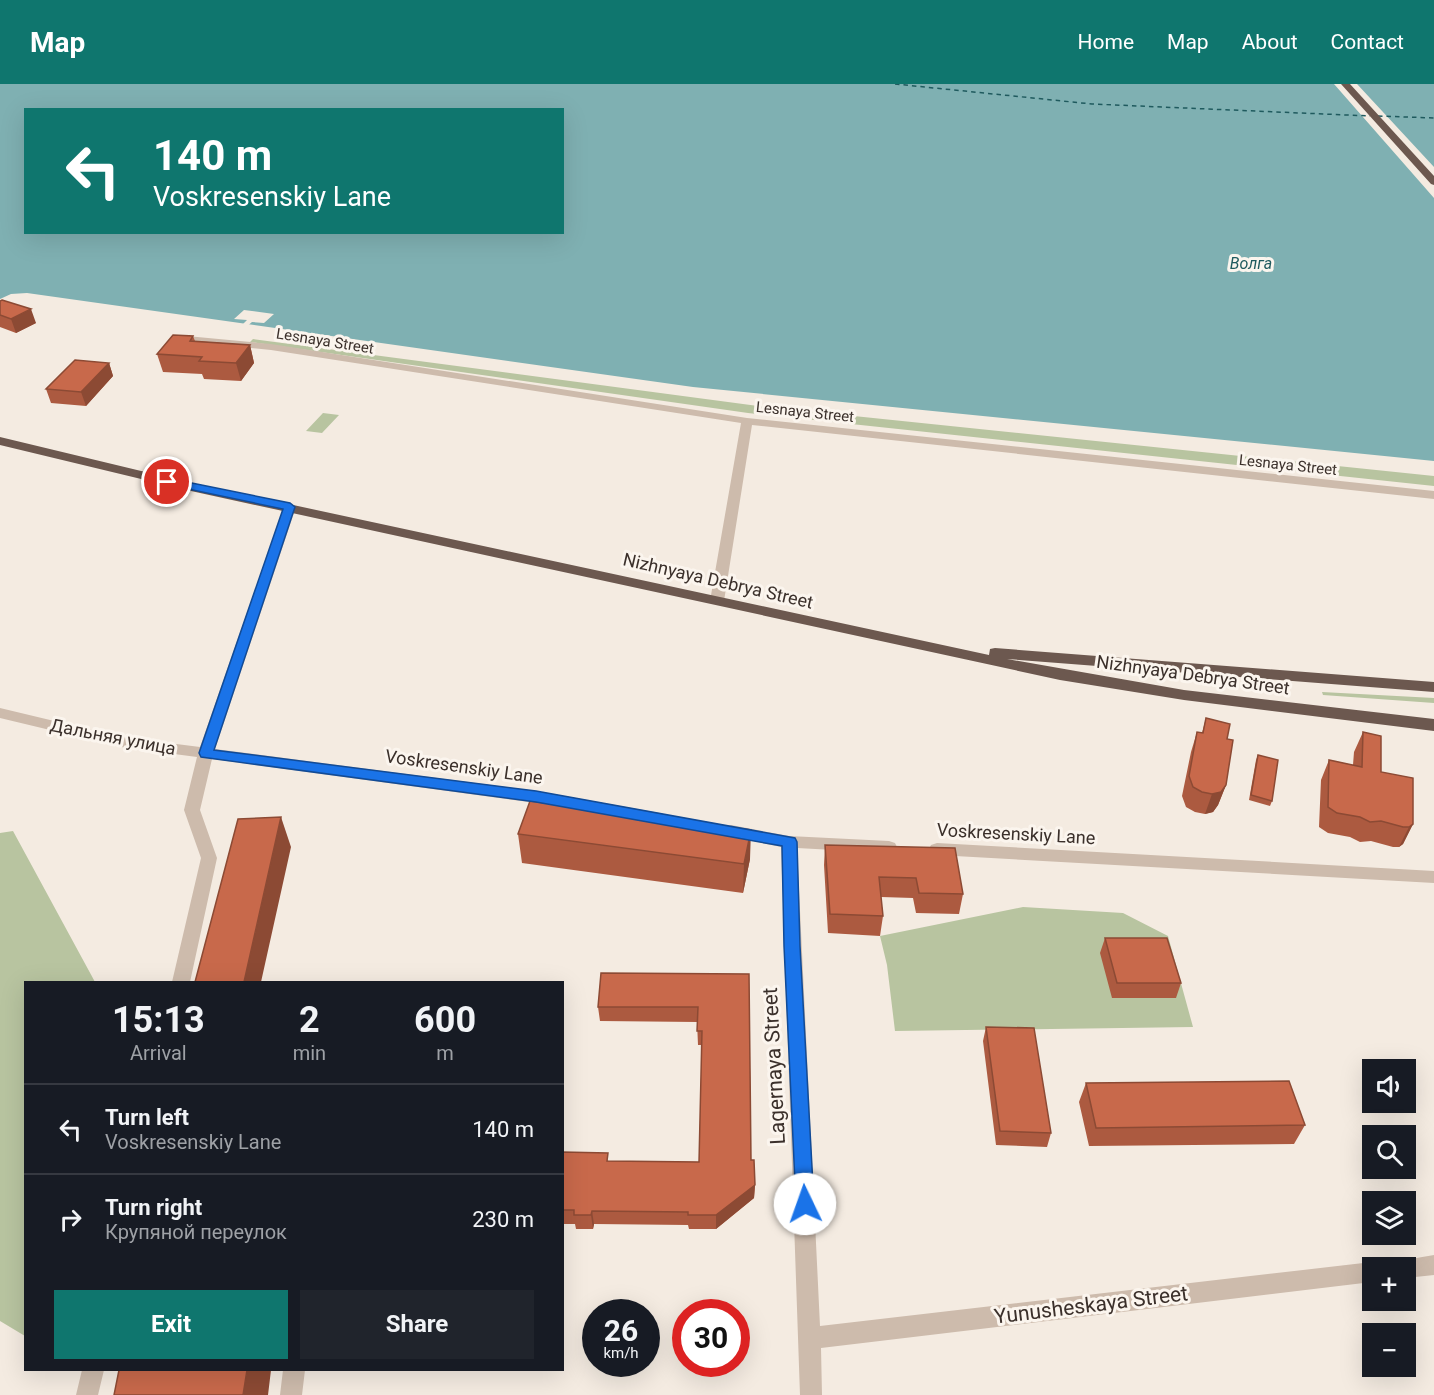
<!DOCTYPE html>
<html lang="en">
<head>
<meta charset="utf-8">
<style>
	:root { --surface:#171b24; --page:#20242c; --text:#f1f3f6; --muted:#9ea1a6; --line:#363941; --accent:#0f766e }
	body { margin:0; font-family:Roboto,sans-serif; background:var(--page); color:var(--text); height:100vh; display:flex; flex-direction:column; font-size:22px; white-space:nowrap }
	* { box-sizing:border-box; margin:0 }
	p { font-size:20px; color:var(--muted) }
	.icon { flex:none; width:33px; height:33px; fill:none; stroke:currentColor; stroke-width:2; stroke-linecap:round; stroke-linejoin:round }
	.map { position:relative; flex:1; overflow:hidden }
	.side { position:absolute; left:24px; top:897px; width:540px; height:390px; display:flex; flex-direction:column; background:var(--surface); border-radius:0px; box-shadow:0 6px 24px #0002 }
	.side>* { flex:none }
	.top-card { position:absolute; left:24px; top:24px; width:540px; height:126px; border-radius:0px; box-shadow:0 6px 24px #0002; background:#0f766e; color:#fff; overflow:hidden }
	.tools { position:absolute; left:1362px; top:975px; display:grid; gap:12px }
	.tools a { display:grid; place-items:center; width:54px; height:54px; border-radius:0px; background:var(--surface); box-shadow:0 6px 24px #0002; font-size:30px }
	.speed { position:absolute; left:582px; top:1215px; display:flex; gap:12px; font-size:30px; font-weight:700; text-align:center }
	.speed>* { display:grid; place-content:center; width:78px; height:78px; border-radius:50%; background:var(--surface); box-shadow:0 6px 24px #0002; line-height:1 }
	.speed small { font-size:15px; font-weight:400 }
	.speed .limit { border:9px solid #d22; background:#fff; color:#111 }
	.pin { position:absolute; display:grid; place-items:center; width:51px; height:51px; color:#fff; margin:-26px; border:3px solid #fff; border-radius:50%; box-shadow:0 2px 6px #0007 }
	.me { position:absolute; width:66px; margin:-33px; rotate:357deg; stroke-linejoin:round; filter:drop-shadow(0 0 4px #0008) }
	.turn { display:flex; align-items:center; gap:21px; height:126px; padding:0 30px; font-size:27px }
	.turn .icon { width:78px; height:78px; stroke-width:2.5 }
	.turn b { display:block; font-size:42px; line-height:51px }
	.eta { display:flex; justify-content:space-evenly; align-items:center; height:102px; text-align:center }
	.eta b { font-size:36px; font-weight:700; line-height:42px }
	.primary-button { display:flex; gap:12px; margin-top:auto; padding:12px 30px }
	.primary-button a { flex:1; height:69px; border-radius:0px; background:var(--accent); color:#fff; font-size:24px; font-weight:700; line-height:69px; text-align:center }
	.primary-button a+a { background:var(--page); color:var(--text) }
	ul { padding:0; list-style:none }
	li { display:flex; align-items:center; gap:18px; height:90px; padding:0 30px; border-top:2px solid var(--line) }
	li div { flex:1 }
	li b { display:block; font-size:22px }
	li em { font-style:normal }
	header { display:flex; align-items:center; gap:36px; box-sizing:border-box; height:84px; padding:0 30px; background:var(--accent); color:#fff }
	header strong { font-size:28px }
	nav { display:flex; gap:33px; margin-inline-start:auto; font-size:21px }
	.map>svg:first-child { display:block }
	.green { fill:#b8c4a0 }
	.water { fill:#7fb0b2; fill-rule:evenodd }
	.pier { fill:#f4ebe1 }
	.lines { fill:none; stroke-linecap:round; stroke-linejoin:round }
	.ferry { stroke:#1f5a5e; stroke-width:1.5; stroke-dasharray:4.5 4; stroke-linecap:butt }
	.minor { fill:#cdbbac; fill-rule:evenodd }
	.trunk { fill:#6c584f; fill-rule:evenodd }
	.wall { fill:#ac5a40 }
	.shaded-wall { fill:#8c4a34 }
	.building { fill:#c8694b; stroke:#8c4a34; stroke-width:1.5 }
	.route { fill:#1a73e8; stroke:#114b97; stroke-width:1.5 }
	.labels { text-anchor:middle; stroke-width:6; stroke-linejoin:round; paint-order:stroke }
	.far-street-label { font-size:15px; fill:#3b302b; stroke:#fbf5ee }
	.far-water-label { font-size:16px; font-style:italic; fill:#1f5a5e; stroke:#fbf5ee }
	.street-label { font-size:18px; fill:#3b302b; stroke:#fbf5ee }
	.near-street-label { font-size:21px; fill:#3b302b; stroke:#fbf5ee }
</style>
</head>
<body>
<header>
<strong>Map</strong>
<nav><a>Home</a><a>Map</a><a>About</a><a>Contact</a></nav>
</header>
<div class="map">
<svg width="1434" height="1311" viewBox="0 0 1434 1311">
	<rect width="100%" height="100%" fill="#f4ebe1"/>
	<path class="green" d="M 253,255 L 758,322 L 1434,392 L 1434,402 L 748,329 L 250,258 Z
		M 323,329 L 339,331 L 322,349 L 306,347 Z
		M 1322,608 L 1434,614 L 1434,619 L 1323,611 Z
		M 13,747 L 95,898 L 26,898 L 25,1252 L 0,1237 L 0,749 Z
		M 1023,823 L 1123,829 L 1168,852 L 1193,943 L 895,947 L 887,881 L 880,852 Z"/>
	<path class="water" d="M 0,0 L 1434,0 L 1434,377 L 693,303 L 27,209 L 11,210 L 0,215 ZM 26,26 L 562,26 L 562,148 L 26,148 Z"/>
	<path class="pier" d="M 1334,0 L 1357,0 L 1434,83 L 1434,114 Z
		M 244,226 L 274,230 L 264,239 L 252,238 L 245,244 L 240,243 L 247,236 L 234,235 Z"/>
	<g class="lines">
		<path class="ferry" d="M 895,0 L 1092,20 L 1370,32
			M 1378,32 L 1434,34"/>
		<path class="minor" d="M 176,251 L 271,260 L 747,334 L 1434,407 L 1434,415 L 752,341 L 724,517 L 717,521 L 710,517 L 741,339 L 271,266 L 172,256 L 172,252 Z
			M 290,419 L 296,423 L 215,665 L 536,707 L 660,729 L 666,731 L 668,735 L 666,739 L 660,741 L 536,719 L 212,675 L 200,726 L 217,774 L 190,898 L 172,898 L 201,774 L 184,726 L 197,673 L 121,663 L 0,634 L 0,624 L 121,653 L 200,663 L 284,423 Z
			M 731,741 L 789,752 L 889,757 L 895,759 L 897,763 L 895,767 L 889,769 L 797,764 L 820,1242 L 1372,1178 L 1381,1184 L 1372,1184 L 1372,1198 L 821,1264 L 822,1311 L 800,1311 L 781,763 L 725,751 L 723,747 L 725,743 Z
			M 937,759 L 1434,787 L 1434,799 L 937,771 L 931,769 L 929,765 L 931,761 Z
			M 1434,1171 L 1434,1191 L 1406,1194 L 1406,1184 L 1396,1184 L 1399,1177 Z
			M 82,1286 L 104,1286 L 98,1311 L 76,1311 Z
			M 283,1286 L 305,1286 L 302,1311 L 280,1311 Z"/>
		<path class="trunk" d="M 1341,0 L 1350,0 L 1434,92 L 1434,101 L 1431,100 Z
			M 0,353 L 191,399 L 989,571 L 990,565 L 995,564 L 1434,598 L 1434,608 L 1007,575 L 1184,606 L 1434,635 L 1434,647 L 1184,616 L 1060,596 L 191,407 L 0,361 Z"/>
	</g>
	<path class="wall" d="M 0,217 L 36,239 L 16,249 L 0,243 Z
		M 193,252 L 195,257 L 250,261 L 254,279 L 241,297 L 204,295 L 202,290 L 163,288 L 157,270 Z
		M 109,279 L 113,292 L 86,322 L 51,319 L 46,305 Z
		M 1206,634 L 1227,655 L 1226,701 L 1218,721 L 1213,728 L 1205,730 L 1195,728 L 1186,723 L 1182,712 L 1191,668 L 1197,648 L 1202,649 Z
		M 1363,648 L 1381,688 L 1413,740 L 1403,760 L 1399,763 L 1393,763 L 1371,757 L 1360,758 L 1350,753 L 1328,749 L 1319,743 L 1321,696 L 1329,676 L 1353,681 L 1354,668 Z
		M 1258,671 L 1272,717 L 1270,722 L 1249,716 L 1256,676 Z
		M 518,750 L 750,775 L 743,809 L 522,779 Z
		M 825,761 L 963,810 L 959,830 L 916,829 L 913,814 L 881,813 L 883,832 L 880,852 L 828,849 L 824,781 Z
		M 1105,854 L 1181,899 L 1176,914 L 1112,914 L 1100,869 Z
		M 749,890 L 751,1076 L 755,1101 L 754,1114 L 716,1145 L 689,1145 L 688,1141 L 594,1140 L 593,1145 L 576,1145 L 575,1140 L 562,1140 L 562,1068 L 609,1077 L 699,1078 L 702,961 L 698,961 L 697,938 L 600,937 L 598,923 Z
		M 986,943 L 1051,1049 L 1047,1063 L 996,1061 L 983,957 Z
		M 1086,999 L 1305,1041 L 1294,1060 L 1089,1062 L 1079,1018 Z"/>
	<path class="shaded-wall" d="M 31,225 L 36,239 L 16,249 L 11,235 Z
		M 250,261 L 254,279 L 241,297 L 236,279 Z
		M 109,279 L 113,292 L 86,322 L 81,308 Z
		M 1226,701 L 1218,721 L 1213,728 L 1205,730 L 1212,710 Z
		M 281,733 L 291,763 L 261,898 L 244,898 Z
		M 1413,740 L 1403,760 L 1399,763 L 1409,743 Z
		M 751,746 L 750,775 L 743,809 L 744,780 Z
		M 755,1101 L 754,1114 L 716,1145 L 716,1131 Z
		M 592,1127 L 594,1140 L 593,1145 L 591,1131 Z
		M 247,1286 L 271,1286 L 268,1311 L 243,1311 Z"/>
	<path class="building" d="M 2,216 L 31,225 L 11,235 L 0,231 L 0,217 Z
		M 173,251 L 193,252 L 190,257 L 250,261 L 236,279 L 199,277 L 202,273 L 157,270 Z
		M 75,276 L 109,279 L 81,308 L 46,305 Z
		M 1206,634 L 1230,640 L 1227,655 L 1233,656 L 1226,701 L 1221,708 L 1212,710 L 1202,708 L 1193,703 L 1189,692 L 1197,648 L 1203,649 Z
		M 1363,648 L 1381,652 L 1381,688 L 1413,694 L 1413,740 L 1409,743 L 1403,743 L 1381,737 L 1370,738 L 1360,733 L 1337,729 L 1328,723 L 1329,676 L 1362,683 Z
		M 1258,671 L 1278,676 L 1272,717 L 1251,711 Z
		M 530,717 L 751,746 L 744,780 L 518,750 Z
		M 281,733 L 244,898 L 195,898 L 238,735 Z
		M 825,761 L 955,764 L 963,810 L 919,809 L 916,794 L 879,793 L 883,832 L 830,830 Z
		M 1105,854 L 1167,854 L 1181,899 L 1117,899 Z
		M 601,889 L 749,890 L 751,1076 L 754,1076 L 755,1101 L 716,1131 L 688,1131 L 688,1128 L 592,1127 L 591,1131 L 574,1131 L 574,1126 L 562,1126 L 562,1068 L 608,1069 L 607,1077 L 699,1078 L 702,947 L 697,947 L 698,923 L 598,923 Z
		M 986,943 L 1034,944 L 1051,1049 L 1000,1047 Z
		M 1289,997 L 1305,1041 L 1096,1044 L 1086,999 Z
		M 119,1286 L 247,1286 L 243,1311 L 114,1311 Z"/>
	<path class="route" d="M 167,394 L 290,419 L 295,423 L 214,666 L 536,707 L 795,754 L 797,758 L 800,862 L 814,1120 L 811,1126 L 805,1129 L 798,1126 L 796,1120 L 784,862 L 782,762 L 536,718 L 201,673 L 199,669 L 283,425 L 164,400 L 164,395 Z"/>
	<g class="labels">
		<g class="far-street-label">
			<text transform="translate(325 257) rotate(9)" y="5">Lesnaya Street</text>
			<text transform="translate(805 328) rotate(6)" y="5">Lesnaya Street</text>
			<text transform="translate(1288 381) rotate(6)" y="5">Lesnaya Street</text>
		</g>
		<g class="far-water-label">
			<text x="1251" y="185">Волга</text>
		</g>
		<g class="street-label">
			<text transform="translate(718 497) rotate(13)" y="6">Nizhnyaya Debrya Street</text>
			<text transform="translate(1193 591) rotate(8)" y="6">Nizhnyaya Debrya Street</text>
			<text transform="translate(113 653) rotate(11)" y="6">Дальняя улица</text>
			<text transform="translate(464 683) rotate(8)" y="6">Voskresenskiy Lane</text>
			<text transform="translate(1016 750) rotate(3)" y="6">Voskresenskiy Lane</text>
		</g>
		<g class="near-street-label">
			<text transform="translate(774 982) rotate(-93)" y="7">Lagernaya Street</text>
			<text transform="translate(1091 1221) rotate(-7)" y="7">Yunusheskaya Street</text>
		</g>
	</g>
</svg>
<div class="tools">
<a><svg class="icon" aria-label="sound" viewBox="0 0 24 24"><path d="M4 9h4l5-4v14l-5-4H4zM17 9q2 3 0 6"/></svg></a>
<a><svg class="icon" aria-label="search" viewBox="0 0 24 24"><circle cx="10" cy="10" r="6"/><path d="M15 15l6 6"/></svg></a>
<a><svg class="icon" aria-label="layers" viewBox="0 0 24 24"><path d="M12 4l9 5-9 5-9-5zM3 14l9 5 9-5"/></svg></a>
<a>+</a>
<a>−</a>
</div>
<div class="speed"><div>26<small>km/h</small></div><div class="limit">30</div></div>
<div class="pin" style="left:167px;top:398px;background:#d93025"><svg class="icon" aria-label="arrive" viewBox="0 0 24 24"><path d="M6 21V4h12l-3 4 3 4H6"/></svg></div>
<svg class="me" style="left:805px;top:1120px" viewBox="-20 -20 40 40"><circle r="19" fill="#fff"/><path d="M0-13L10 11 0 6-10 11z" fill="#1a73e8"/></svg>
<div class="top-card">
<div class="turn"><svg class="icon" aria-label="left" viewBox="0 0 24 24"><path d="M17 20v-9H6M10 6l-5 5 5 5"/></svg><div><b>140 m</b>Voskresenskiy Lane</div></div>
</div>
<section class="side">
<div class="eta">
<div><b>15:13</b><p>Arrival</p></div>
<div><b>2</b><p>min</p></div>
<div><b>600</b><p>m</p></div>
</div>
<ul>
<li><svg class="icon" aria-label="left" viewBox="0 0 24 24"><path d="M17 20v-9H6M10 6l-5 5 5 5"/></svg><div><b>Turn left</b><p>Voskresenskiy Lane</p></div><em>140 m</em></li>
<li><svg class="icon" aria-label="right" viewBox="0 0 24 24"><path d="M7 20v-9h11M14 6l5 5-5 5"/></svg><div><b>Turn right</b><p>Крупяной переулок</p></div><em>230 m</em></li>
</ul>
<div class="primary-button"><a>Exit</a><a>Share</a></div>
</section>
</div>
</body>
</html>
